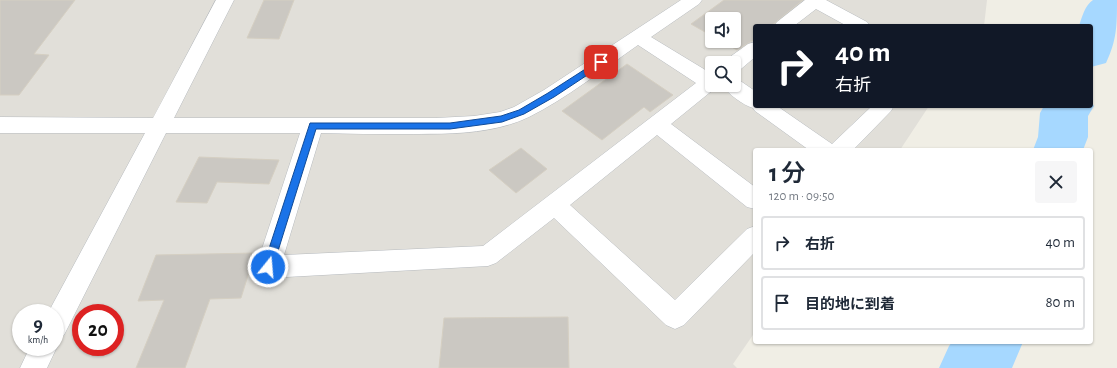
<!DOCTYPE html>
<html lang="ja">
<head>
<meta charset="utf-8">
<style>
	:root { --surface:#fff; --page:#f6f6f7; --text:#1f2937; --muted:#747a83; --line:#e0e1e3 }
	body { margin:0; font-family:"Alegreya Sans","Noto Sans JP",sans-serif; background:var(--page); color:var(--text); height:100vh; display:flex; flex-direction:column; font-size:15px; white-space:nowrap }
	* { box-sizing:border-box; margin:0 }
	p { font-size:13px; color:var(--muted) }
	.icon { flex:none; width:22px; height:22px; fill:none; stroke:currentColor; stroke-width:2; stroke-linecap:round; stroke-linejoin:round }
	.map { position:relative; flex:1; overflow:hidden }
	.sheet { position:absolute; left:753px; top:148px; width:340px; height:196px; display:flex; flex-direction:column; background:var(--surface); border-radius:4px; box-shadow:0 1px 3px #0004 }
	.sheet>* { flex:none }
	.hud { position:absolute; left:753px; top:24px; width:340px; height:84px; border-radius:4px; box-shadow:0 1px 3px #0004; background:#111827; color:#fff; overflow:hidden }
	.tools { position:absolute; left:705px; top:12px; display:grid; gap:8px }
	.tools a { display:grid; place-items:center; width:36px; height:36px; border-radius:4px; background:var(--surface); box-shadow:0 1px 3px #0004; font-size:20px }
	.speed { position:absolute; left:12px; top:304px; display:flex; gap:8px; font-size:20px; font-weight:700; text-align:center }
	.speed>* { display:grid; place-content:center; width:52px; height:52px; border-radius:50%; background:var(--surface); box-shadow:0 1px 3px #0004; line-height:1 }
	.speed small { font-size:10px; font-weight:400 }
	.speed .limit { border:6px solid #d22; background:#fff; color:#111 }
	.pin { position:absolute; display:grid; place-items:center; width:34px; height:34px; color:#fff; margin:-17px; border-radius:8px; box-shadow:0 2px 6px #0006 }
	.me { position:absolute; width:44px; margin:-22px; rotate:17deg; stroke-linejoin:round; filter:drop-shadow(0 0 3px #0008) }
	.turn { display:flex; align-items:center; gap:14px; height:84px; padding:0 16px; font-size:18px }
	.turn .icon { width:52px; height:52px; stroke-width:2.5 }
	.turn b { display:block; font-size:28px; line-height:34px }
	.round { display:grid; place-items:center; flex:none; width:42px; height:42px; border-radius:4px; background:var(--page) }
	.head { display:flex; align-items:center; justify-content:space-between; height:68px; padding:0 16px }
	h1 { font-size:24px; font-weight:600; line-height:30px }
	ul { padding:0; list-style:none }
	li { display:flex; align-items:center; gap:12px; height:54px; margin:0 8px 6px; padding:0 8px; border:2px solid var(--line); border-radius:4px }
	li div { flex:1 }
	li b { display:block; font-size:15px }
	li em { font-style:normal }
	.map>svg:first-child { display:block }
	.industrial { fill:#e1dfd9; fill-rule:evenodd }
	.lines { fill:none; stroke-linecap:round; stroke-linejoin:round }
	.river { fill:#a6d8ff; fill-rule:evenodd }
	.building { fill:#cbc8c2; stroke:#d5cfc2 }
	.minor-casing { stroke:#b7bbbf; stroke-width:1 }
	.minor { fill:#fff; fill-rule:evenodd }
	.route { fill:#1a73e8; stroke:#114b97 }
</style>
</head>
<body>
<div class="map">
<svg width="1117" height="368" viewBox="0 0 1117 368">
	<rect width="100%" height="100%" fill="#f0eee5"/>
	<path class="industrial" d="M 0,0 L 987,0 L 984,26 L 755,26 L 755,106 L 929,106 L 900,150 L 755,150 L 755,332 L 733,364 L 737,368 L 0,368 ZM 712,19 L 734,19 L 734,41 L 712,41 ZM 712,63 L 734,63 L 734,85 L 712,85 ZM 21,313 L 55,313 L 55,347 L 21,347 ZM 81,313 L 115,313 L 115,347 L 81,347 Z"/>
	<g class="lines">
		<path class="river" d="M 1093,0 L 1117,0 C 1117,25 1117,40 1106,63 L 1091,67 L 1091,26 L 1079,26 C 1082,17 1085,5 1093,0 Z
			M 1091,101 L 1094,106 L 1088,116 L 1088,137 L 1083,150 L 1033,150 L 1038,137 L 1040,113 L 1044,106 L 1091,106 Z
			M 952,342 L 1023,342 L 1012,368 L 939,368 L 949,346 Z"/>
	</g>
	<path class="building" d="M 0,0 L 75,0 L 34,54 L 49,55 L 19,95 L 0,95 Z
		M 264,0 L 294,0 L 279,39 L 247,38 Z
		M 724,0 L 803,0 L 771,26 L 755,26 L 755,39 L 737,50 L 721,41 L 734,41 L 734,19 L 712,19 L 712,36 L 691,24 Z
		M 627,64 L 673,95 L 650,112 L 644,107 L 602,140 L 562,111 Z
		M 521,148 L 547,169 L 516,193 L 489,170 Z
		M 199,157 L 279,160 L 269,184 L 217,182 L 207,203 L 176,202 Z
		M 255,253 L 241,298 L 210,299 L 185,368 L 136,368 L 164,300 L 138,301 L 156,255 Z
		M 568,317 L 569,368 L 439,368 L 444,318 Z"/>
	<g class="lines">
		<defs>
			<path id="minor" d="M 216,0 L 234,0 L 174,118 L 436,118 L 474,116 L 500,112 L 514,107 L 544,90 L 681,0 L 702,0 L 699,4 L 651,37 L 712,74 L 712,85 L 719,85 L 671,124 L 755,187 L 755,209 L 747,207 L 657,135 L 570,205 L 675,300 L 747,229 L 755,226 L 755,252 L 684,325 L 675,329 L 666,325 L 554,218 L 496,263 L 488,266 L 268,278 L 259,275 L 256,267 L 300,133 L 166,133 L 64,335 L 55,338 L 55,313 L 48,313 L 145,133 L 0,133 L 0,117 L 153,118 ZM 638,45 L 696,83 L 483,246 L 284,255 L 321,133 C 349,134 378,134 406,134 C 447,134 491,135 529,117 C 567,98 602,70 638,45 Z
				M 805,0 L 826,0 L 867,22 L 870,26 L 847,26 L 816,9 L 794,26 L 774,26 L 777,22 Z
				M 755,42 L 755,57 L 741,69 L 734,71 L 734,63 L 725,63 L 727,59 L 748,44 Z
				M 734,79 L 739,80 L 755,91 L 755,106 L 777,106 L 832,144 L 872,106 L 894,106 L 891,111 L 853,150 L 809,150 L 755,111 L 753,108 C 743,105 728,94 722,85 L 734,85 Z
				M 55,342 L 57,347 L 47,368 L 20,368 L 30,347 L 55,347 Z"/>
		</defs>
		<use href="#minor" class="minor-casing"/>
		<use href="#minor" class="minor"/>
	</g>
	<path class="route" d="M 601,59 L 605,62 L 604,64 L 554,97 L 524,114 L 502,122 L 450,129 L 316,129 L 273,267 L 272,270 L 268,271 L 265,270 L 263,267 L 310,123 L 450,123 L 501,116 L 519,110 L 548,93 Z"/>
</svg>
<div class="tools">
<a><svg class="icon" aria-label="sound" viewBox="0 0 24 24"><path d="M4 9h4l5-4v14l-5-4H4zM17 9q2 3 0 6"/></svg></a>
<a><svg class="icon" aria-label="search" viewBox="0 0 24 24"><circle cx="10" cy="10" r="6"/><path d="M15 15l6 6"/></svg></a>
</div>
<div class="speed"><div>9<small>km/h</small></div><div class="limit">20</div></div>
<div class="pin" style="left:601px;top:62px;background:#d93025"><svg class="icon" aria-label="arrive" viewBox="0 0 24 24"><path d="M6 21V4h12l-3 4 3 4H6"/></svg></div>
<svg class="me" style="left:268px;top:267px" viewBox="-20 -20 40 40"><circle r="17" fill="#1a73e8" stroke="#fff" stroke-width="3"/><path d="M0-11L8 9 0 5-8 9z" fill="#fff"/></svg>
<div class="hud">
<div class="turn"><svg class="icon" aria-label="right" viewBox="0 0 24 24"><path d="M7 20v-9h11M14 6l5 5-5 5"/></svg><div><b>40 m</b>右折</div></div>
</div>
<section class="sheet">
<div class="head"><div><h1>1 分</h1><p>120 m · 09:50</p></div><a class="round"><svg class="icon" aria-label="close" viewBox="0 0 24 24"><path d="M6 6l12 12M18 6L6 18"/></svg></a></div>
<ul>
<li><svg class="icon" aria-label="right" viewBox="0 0 24 24"><path d="M7 20v-9h11M14 6l5 5-5 5"/></svg><div><b>右折</b></div><em>40 m</em></li>
<li><svg class="icon" aria-label="arrive" viewBox="0 0 24 24"><path d="M6 21V4h12l-3 4 3 4H6"/></svg><div><b>目的地に到着</b></div><em>80 m</em></li>
</ul>
</section>
</div>
</body>
</html>
